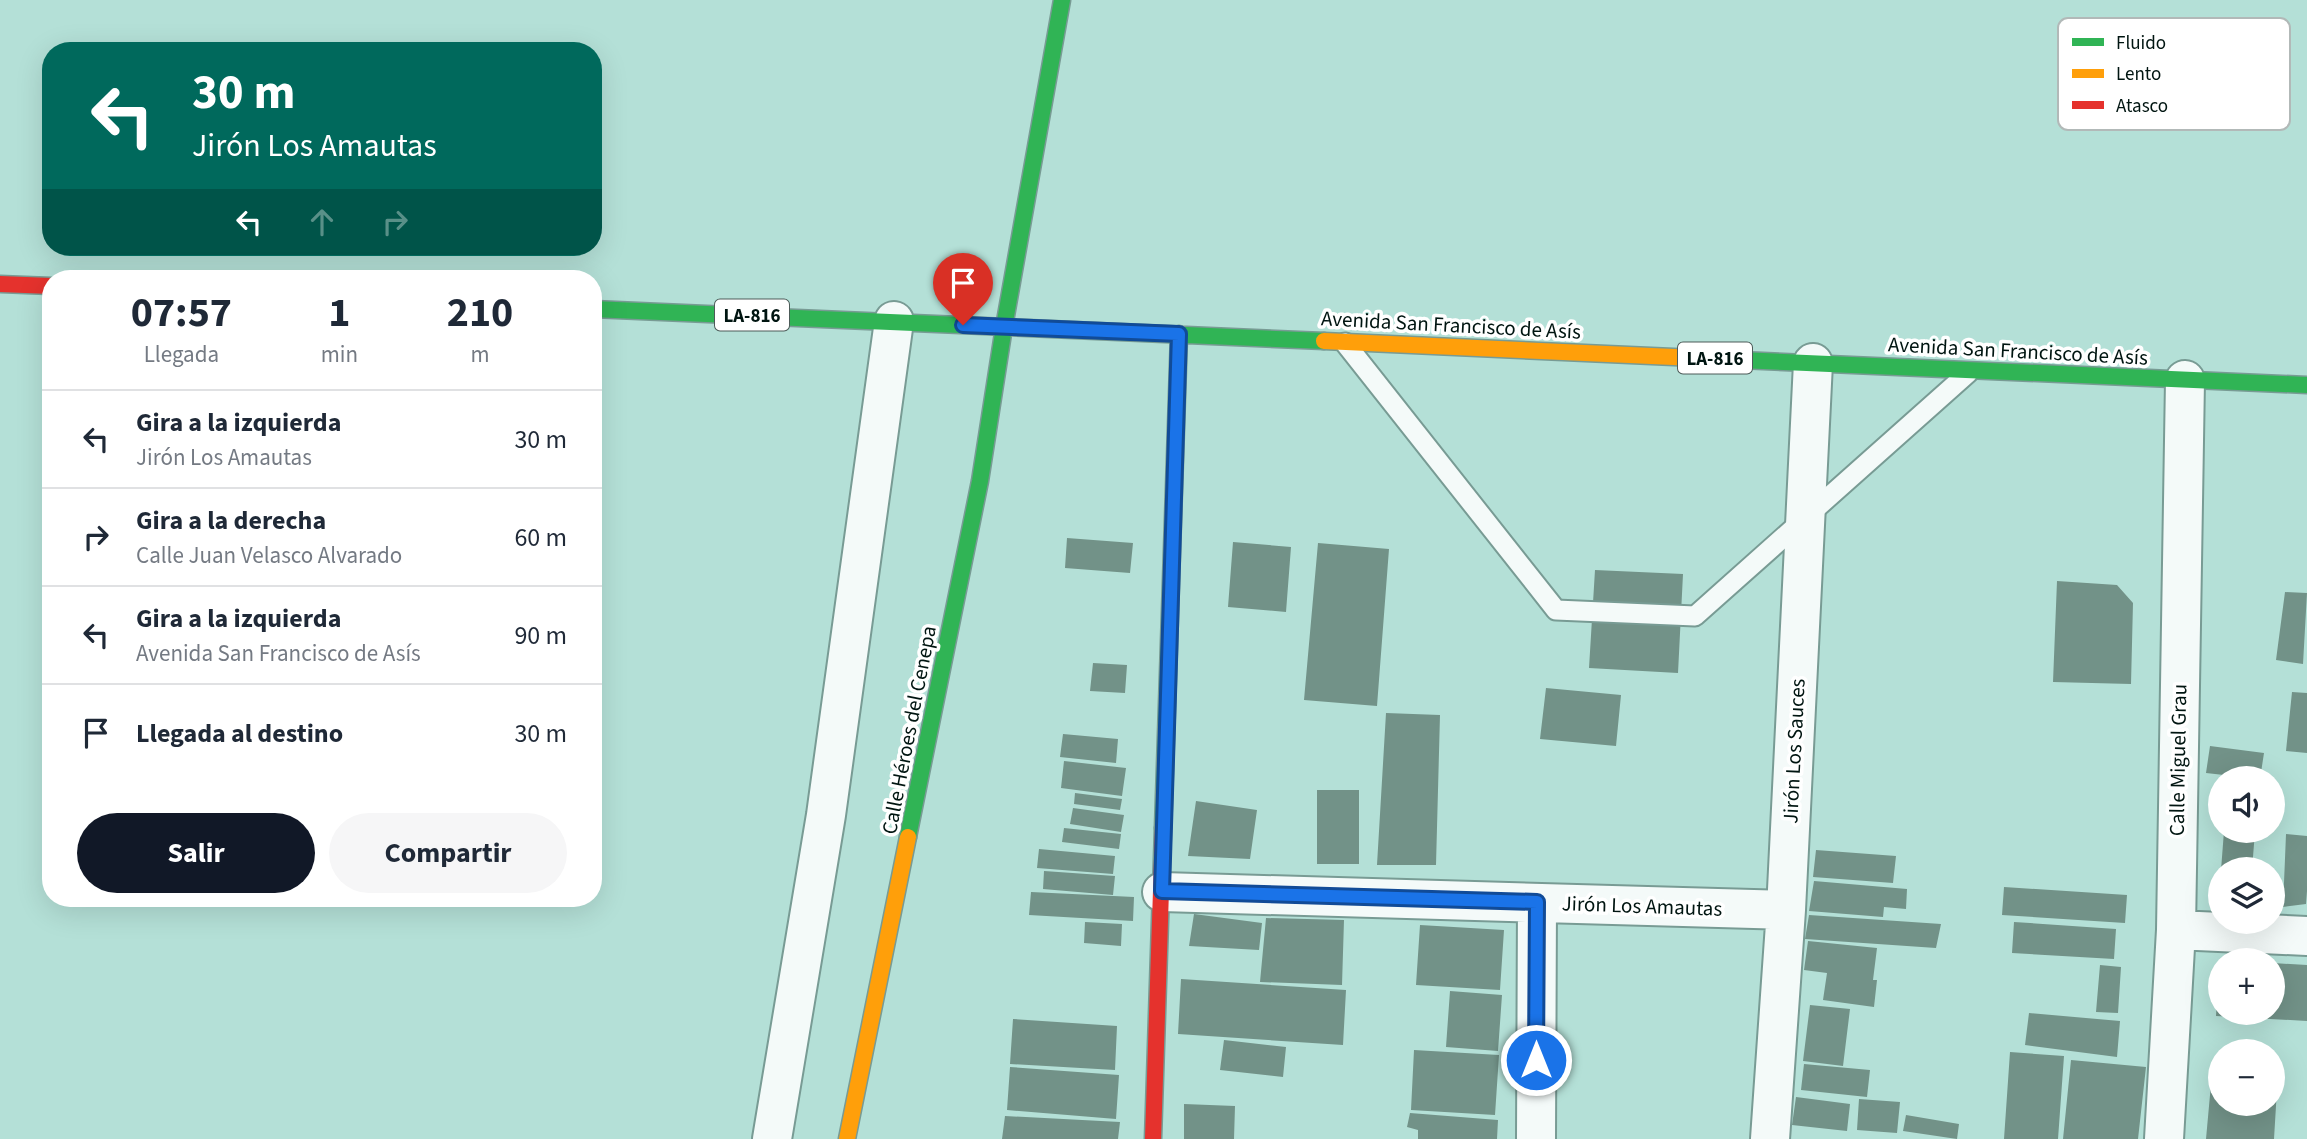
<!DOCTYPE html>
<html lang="es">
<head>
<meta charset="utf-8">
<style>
	:root { --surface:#fff; --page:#f6f6f7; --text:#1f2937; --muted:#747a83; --line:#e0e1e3; --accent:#111827 }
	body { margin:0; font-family:"Source Sans 3",sans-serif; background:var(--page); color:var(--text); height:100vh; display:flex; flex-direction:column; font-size:26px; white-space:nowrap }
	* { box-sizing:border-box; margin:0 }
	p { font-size:23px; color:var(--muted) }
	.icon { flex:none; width:38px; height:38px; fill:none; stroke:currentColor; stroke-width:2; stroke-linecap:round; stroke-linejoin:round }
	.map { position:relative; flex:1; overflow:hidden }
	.details { position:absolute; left:42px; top:270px; width:560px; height:637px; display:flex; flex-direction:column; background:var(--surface); border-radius:28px; box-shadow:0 7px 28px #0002 }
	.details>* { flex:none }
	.guide { position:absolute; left:42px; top:42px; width:560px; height:214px; border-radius:28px; box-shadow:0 7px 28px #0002; background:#00695c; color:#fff; overflow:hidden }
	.controls { position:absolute; left:2208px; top:766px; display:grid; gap:14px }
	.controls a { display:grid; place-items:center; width:77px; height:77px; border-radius:50%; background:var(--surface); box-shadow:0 7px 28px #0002; font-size:35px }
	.pin { position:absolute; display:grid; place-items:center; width:60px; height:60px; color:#fff; margin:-72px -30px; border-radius:50% 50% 50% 0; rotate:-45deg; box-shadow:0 0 7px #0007 }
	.pin .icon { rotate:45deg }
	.me { position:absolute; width:77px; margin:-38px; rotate:0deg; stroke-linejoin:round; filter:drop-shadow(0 0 5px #0008) }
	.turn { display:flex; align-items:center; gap:24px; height:147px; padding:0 35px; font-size:32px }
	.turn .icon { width:91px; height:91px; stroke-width:2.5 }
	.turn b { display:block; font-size:49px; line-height:60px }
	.lanes { display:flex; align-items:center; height:66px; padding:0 35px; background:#0003; justify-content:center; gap:35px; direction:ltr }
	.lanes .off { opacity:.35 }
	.eta { display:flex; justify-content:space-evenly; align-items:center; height:119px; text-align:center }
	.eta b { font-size:42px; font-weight:700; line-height:49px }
	.cta { display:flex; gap:14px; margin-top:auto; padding:14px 35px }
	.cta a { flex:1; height:80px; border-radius:42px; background:var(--accent); color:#fff; font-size:28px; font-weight:700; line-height:80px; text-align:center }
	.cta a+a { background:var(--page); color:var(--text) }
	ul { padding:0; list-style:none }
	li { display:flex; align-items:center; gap:21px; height:98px; padding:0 35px; border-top:2px solid var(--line) }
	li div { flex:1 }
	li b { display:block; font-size:26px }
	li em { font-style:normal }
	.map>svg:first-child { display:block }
	.building { fill:#729288 }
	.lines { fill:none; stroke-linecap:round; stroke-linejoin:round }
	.lane-casing { stroke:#789b94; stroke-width:23 }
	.street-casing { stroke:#789b94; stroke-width:42 }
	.fast-casing { stroke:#789b94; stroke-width:19 }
	.slow-casing { stroke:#789b94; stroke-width:19 }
	.jam-casing { stroke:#789b94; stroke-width:19 }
	.lane { stroke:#f4faf9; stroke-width:19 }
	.street { stroke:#f4faf9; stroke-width:38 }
	.fast { stroke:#30b455; stroke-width:16 }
	.slow { stroke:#ff9f0a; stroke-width:16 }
	.jam { stroke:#e5322d; stroke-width:16 }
	.route-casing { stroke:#114b97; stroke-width:18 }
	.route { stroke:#1a73e8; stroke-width:12 }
	.labels { text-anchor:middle; stroke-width:7; stroke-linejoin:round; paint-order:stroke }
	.shield { fill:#fff; stroke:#4c5b58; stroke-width:2 }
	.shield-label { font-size:19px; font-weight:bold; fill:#001511 }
	.street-label { font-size:21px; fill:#001511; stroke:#fff }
	.key { fill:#fff; stroke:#b2b9b8; stroke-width:2 }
	.key-label { font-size:19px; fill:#001511 }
</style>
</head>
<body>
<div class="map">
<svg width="2307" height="1139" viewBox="0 0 2307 1139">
	<rect width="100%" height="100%" fill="#b4e0d7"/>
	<path class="building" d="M 1067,538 L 1133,543 L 1130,573 L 1065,568 Z
		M 1233,542 L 1291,547 L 1286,612 L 1228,607 Z
		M 1318,543 L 1389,549 L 1377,706 L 1304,700 Z
		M 1595,570 L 1683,574 L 1678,673 L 1589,668 Z
		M 2057,581 L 2117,585 L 2133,603 L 2131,684 L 2053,682 Z
		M 2285,592 L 2307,593 L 2303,664 L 2276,660 Z
		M 1093,663 L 1127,665 L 1125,693 L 1090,691 Z
		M 1546,688 L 1621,695 L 1616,746 L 1540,739 Z
		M 2292,692 L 2307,693 L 2307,753 L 2286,751 Z
		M 1386,713 L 1440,715 L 1436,865 L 1377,865 Z
		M 1063,734 L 1118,739 L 1116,763 L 1060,757 Z
		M 2210,746 L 2264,753 L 2260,779 L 2206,773 Z
		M 1064,761 L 1126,768 L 1122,796 L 1061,788 Z
		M 1317,790 L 1359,790 L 1359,864 L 1317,864 Z
		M 1075,793 L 1122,799 L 1120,810 L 1074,804 Z
		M 1196,801 L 1257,810 L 1250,859 L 1188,856 Z
		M 1073,808 L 1124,815 L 1121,832 L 1070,824 Z
		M 1064,828 L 1121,834 L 1119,849 L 1062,842 Z
		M 2224,831 L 2255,831 L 2252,870 L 2221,870 Z
		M 2286,834 L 2307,836 L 2307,891 L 2306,904 L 2283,907 Z
		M 1039,849 L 1115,856 L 1113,874 L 1037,868 Z
		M 1816,850 L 1896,856 L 1893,883 L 1813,877 Z
		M 1044,871 L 1115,876 L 1113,895 L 1043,889 Z
		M 1814,881 L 1907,889 L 1906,909 L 1884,907 L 1883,917 L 1809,911 Z
		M 2004,887 L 2127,895 L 2125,923 L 2002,915 Z
		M 1031,892 L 1134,897 L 1133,921 L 1029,915 Z
		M 1194,914 L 1262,923 L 1259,950 L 1189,946 Z
		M 1809,915 L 1941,924 L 1936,948 L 1805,939 Z
		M 1266,918 L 1344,920 L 1342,985 L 1260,982 Z
		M 1085,922 L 1122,924 L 1121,946 L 1084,943 Z
		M 2014,922 L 2116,929 L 2114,959 L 2012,953 Z
		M 1420,925 L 1504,930 L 1500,990 L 1416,985 Z
		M 1808,941 L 1877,948 L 1873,980 L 1877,980 L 1874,1007 L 1823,1000 L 1827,973 L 1804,970 Z
		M 2219,961 L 2221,961 L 2221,1013 L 2273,1013 L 2273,963 L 2307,965 L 2307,1021 L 2216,1016 Z
		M 2100,965 L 2121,967 L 2118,1013 L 2096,1012 Z
		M 1181,979 L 1346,990 L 1343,1045 L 1178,1034 Z
		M 1450,991 L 1502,995 L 1498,1051 L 1446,1047 Z
		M 1810,1005 L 1850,1009 L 1843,1066 L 1803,1061 Z
		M 2029,1013 L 2120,1021 L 2117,1057 L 2025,1045 Z
		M 1013,1019 L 1117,1026 L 1115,1070 L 1010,1064 Z
		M 1224,1040 L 1286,1047 L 1283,1077 L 1220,1070 Z
		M 1414,1050 L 1499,1055 L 1495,1115 L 1411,1110 Z
		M 2010,1052 L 2064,1056 L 2058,1139 L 2004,1139 Z
		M 2071,1060 L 2146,1067 L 2138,1139 L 2063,1139 Z
		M 1804,1064 L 1870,1070 L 1867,1097 L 1801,1090 Z
		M 1010,1067 L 1119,1075 L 1116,1119 L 1007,1110 Z
		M 2211,1084 L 2221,1085 L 2221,1104 L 2273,1104 L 2273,1089 L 2277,1089 L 2274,1139 L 2206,1139 Z
		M 1796,1097 L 1850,1104 L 1847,1131 L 1792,1125 Z
		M 1859,1099 L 1900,1102 L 1897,1133 L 1857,1130 Z
		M 1184,1104 L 1235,1106 L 1234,1139 L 1184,1139 Z
		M 1410,1113 L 1498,1120 L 1497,1139 L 1418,1139 L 1418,1130 L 1407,1127 Z
		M 1906,1115 L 1959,1124 L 1957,1139 L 1903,1131 Z
		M 1005,1116 L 1120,1122 L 1118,1139 L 1002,1139 Z"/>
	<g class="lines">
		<defs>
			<path id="lane" d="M 1345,343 L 1556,610 L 1695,616 L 1968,373"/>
			<path id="street" d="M 1162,892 L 1786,910
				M 2176,930 L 2307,936
				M 772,1139 L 826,815 L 894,321
				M 1536,1139 L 1537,903
				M 1770,1139 L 1786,910 L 1813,363
				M 2164,1139 L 2176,930 L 2185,380"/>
			<path id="fast" d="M 593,309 L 1324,341
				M 1718,359 L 2307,385
				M 1163,828 L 1179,334
				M 908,837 L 980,481 L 1004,327 L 1062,0"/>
			<path id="slow" d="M 1324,341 L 1718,359
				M 847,1139 L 908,837"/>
			<path id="jam" d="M 0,284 L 51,286
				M 1153,1139 L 1163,828"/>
		</defs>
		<use href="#lane" class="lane-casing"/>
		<use href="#street" class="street-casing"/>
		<use href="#fast" class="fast-casing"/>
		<use href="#slow" class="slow-casing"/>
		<use href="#jam" class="jam-casing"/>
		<use href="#lane" class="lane"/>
		<use href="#street" class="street"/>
		<use href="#fast" class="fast"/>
		<use href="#slow" class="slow"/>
		<use href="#jam" class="jam"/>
	</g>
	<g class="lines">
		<defs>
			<path id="route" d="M 963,325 L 1179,334 L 1162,891 L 1537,902 L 1536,1060"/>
		</defs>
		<use href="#route" class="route-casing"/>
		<use href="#route" class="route"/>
	</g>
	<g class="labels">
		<g class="shield">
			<rect x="715" y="299.5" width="74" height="31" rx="5"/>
			<rect x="1678" y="342.5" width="74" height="31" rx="5"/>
		</g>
		<g class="shield-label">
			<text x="752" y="322">LA-816</text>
			<text x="1715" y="365">LA-816</text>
		</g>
		<g class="street-label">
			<text transform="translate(1451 325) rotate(3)" y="7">Avenida San Francisco de Asís</text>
			<text transform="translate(2018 351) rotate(3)" y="7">Avenida San Francisco de Asís</text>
			<text transform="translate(909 730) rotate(-79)" y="7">Calle Héroes del Cenepa</text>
			<text transform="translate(1794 751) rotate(-87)" y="7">Jirón Los Sauces</text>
			<text transform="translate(2178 760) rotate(-89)" y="7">Calle Miguel Grau</text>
			<text transform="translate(1642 906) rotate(2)" y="7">Jirón Los Amautas</text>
		</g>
	</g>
	<rect x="2058" y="18" width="232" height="112" rx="10" class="key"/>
	<rect x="2072" y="38" width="32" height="8" fill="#30b455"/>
	<rect x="2072" y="69" width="32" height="9" fill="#ff9f0a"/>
	<rect x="2072" y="101" width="32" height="8" fill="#e5322d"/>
	<g class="key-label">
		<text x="2116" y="49">Fluido</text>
		<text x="2116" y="80">Lento</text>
		<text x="2116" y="112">Atasco</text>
	</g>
</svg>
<div class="controls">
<a><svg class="icon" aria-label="sound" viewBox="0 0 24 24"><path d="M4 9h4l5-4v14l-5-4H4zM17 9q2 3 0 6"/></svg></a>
<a><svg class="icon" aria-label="layers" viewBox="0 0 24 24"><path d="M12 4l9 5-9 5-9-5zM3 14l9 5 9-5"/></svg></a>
<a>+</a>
<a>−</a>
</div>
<div class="pin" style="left:963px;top:325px;background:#d93025"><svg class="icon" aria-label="arrive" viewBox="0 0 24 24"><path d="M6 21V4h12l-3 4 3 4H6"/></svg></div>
<svg class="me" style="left:1536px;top:1060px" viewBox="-20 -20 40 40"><circle r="17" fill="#1a73e8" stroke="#fff" stroke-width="3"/><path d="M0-11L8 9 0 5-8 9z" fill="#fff"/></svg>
<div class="guide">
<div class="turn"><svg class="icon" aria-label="left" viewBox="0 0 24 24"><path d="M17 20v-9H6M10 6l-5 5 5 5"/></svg><div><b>30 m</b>Jirón Los Amautas</div></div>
<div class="lanes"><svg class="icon" aria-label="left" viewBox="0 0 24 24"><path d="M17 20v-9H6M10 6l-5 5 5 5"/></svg><svg class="icon off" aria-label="ahead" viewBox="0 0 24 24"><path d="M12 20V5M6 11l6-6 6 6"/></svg><svg class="icon off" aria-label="right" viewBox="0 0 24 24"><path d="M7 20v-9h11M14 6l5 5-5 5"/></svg></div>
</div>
<section class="details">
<div class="eta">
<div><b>07:57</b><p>Llegada</p></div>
<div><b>1</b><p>min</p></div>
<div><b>210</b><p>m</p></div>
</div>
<ul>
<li><svg class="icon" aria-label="left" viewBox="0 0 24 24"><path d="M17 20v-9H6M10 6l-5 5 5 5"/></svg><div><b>Gira a la izquierda</b><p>Jirón Los Amautas</p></div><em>30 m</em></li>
<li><svg class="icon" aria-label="right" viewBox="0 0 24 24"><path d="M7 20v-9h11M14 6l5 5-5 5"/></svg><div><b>Gira a la derecha</b><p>Calle Juan Velasco Alvarado</p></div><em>60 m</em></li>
<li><svg class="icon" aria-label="left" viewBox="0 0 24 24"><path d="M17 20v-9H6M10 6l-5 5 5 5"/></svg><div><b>Gira a la izquierda</b><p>Avenida San Francisco de Asís</p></div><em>90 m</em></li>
<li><svg class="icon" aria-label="arrive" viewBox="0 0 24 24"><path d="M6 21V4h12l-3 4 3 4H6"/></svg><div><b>Llegada al destino</b></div><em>30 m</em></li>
</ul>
<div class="cta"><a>Salir</a><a>Compartir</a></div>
</section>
</div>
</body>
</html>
